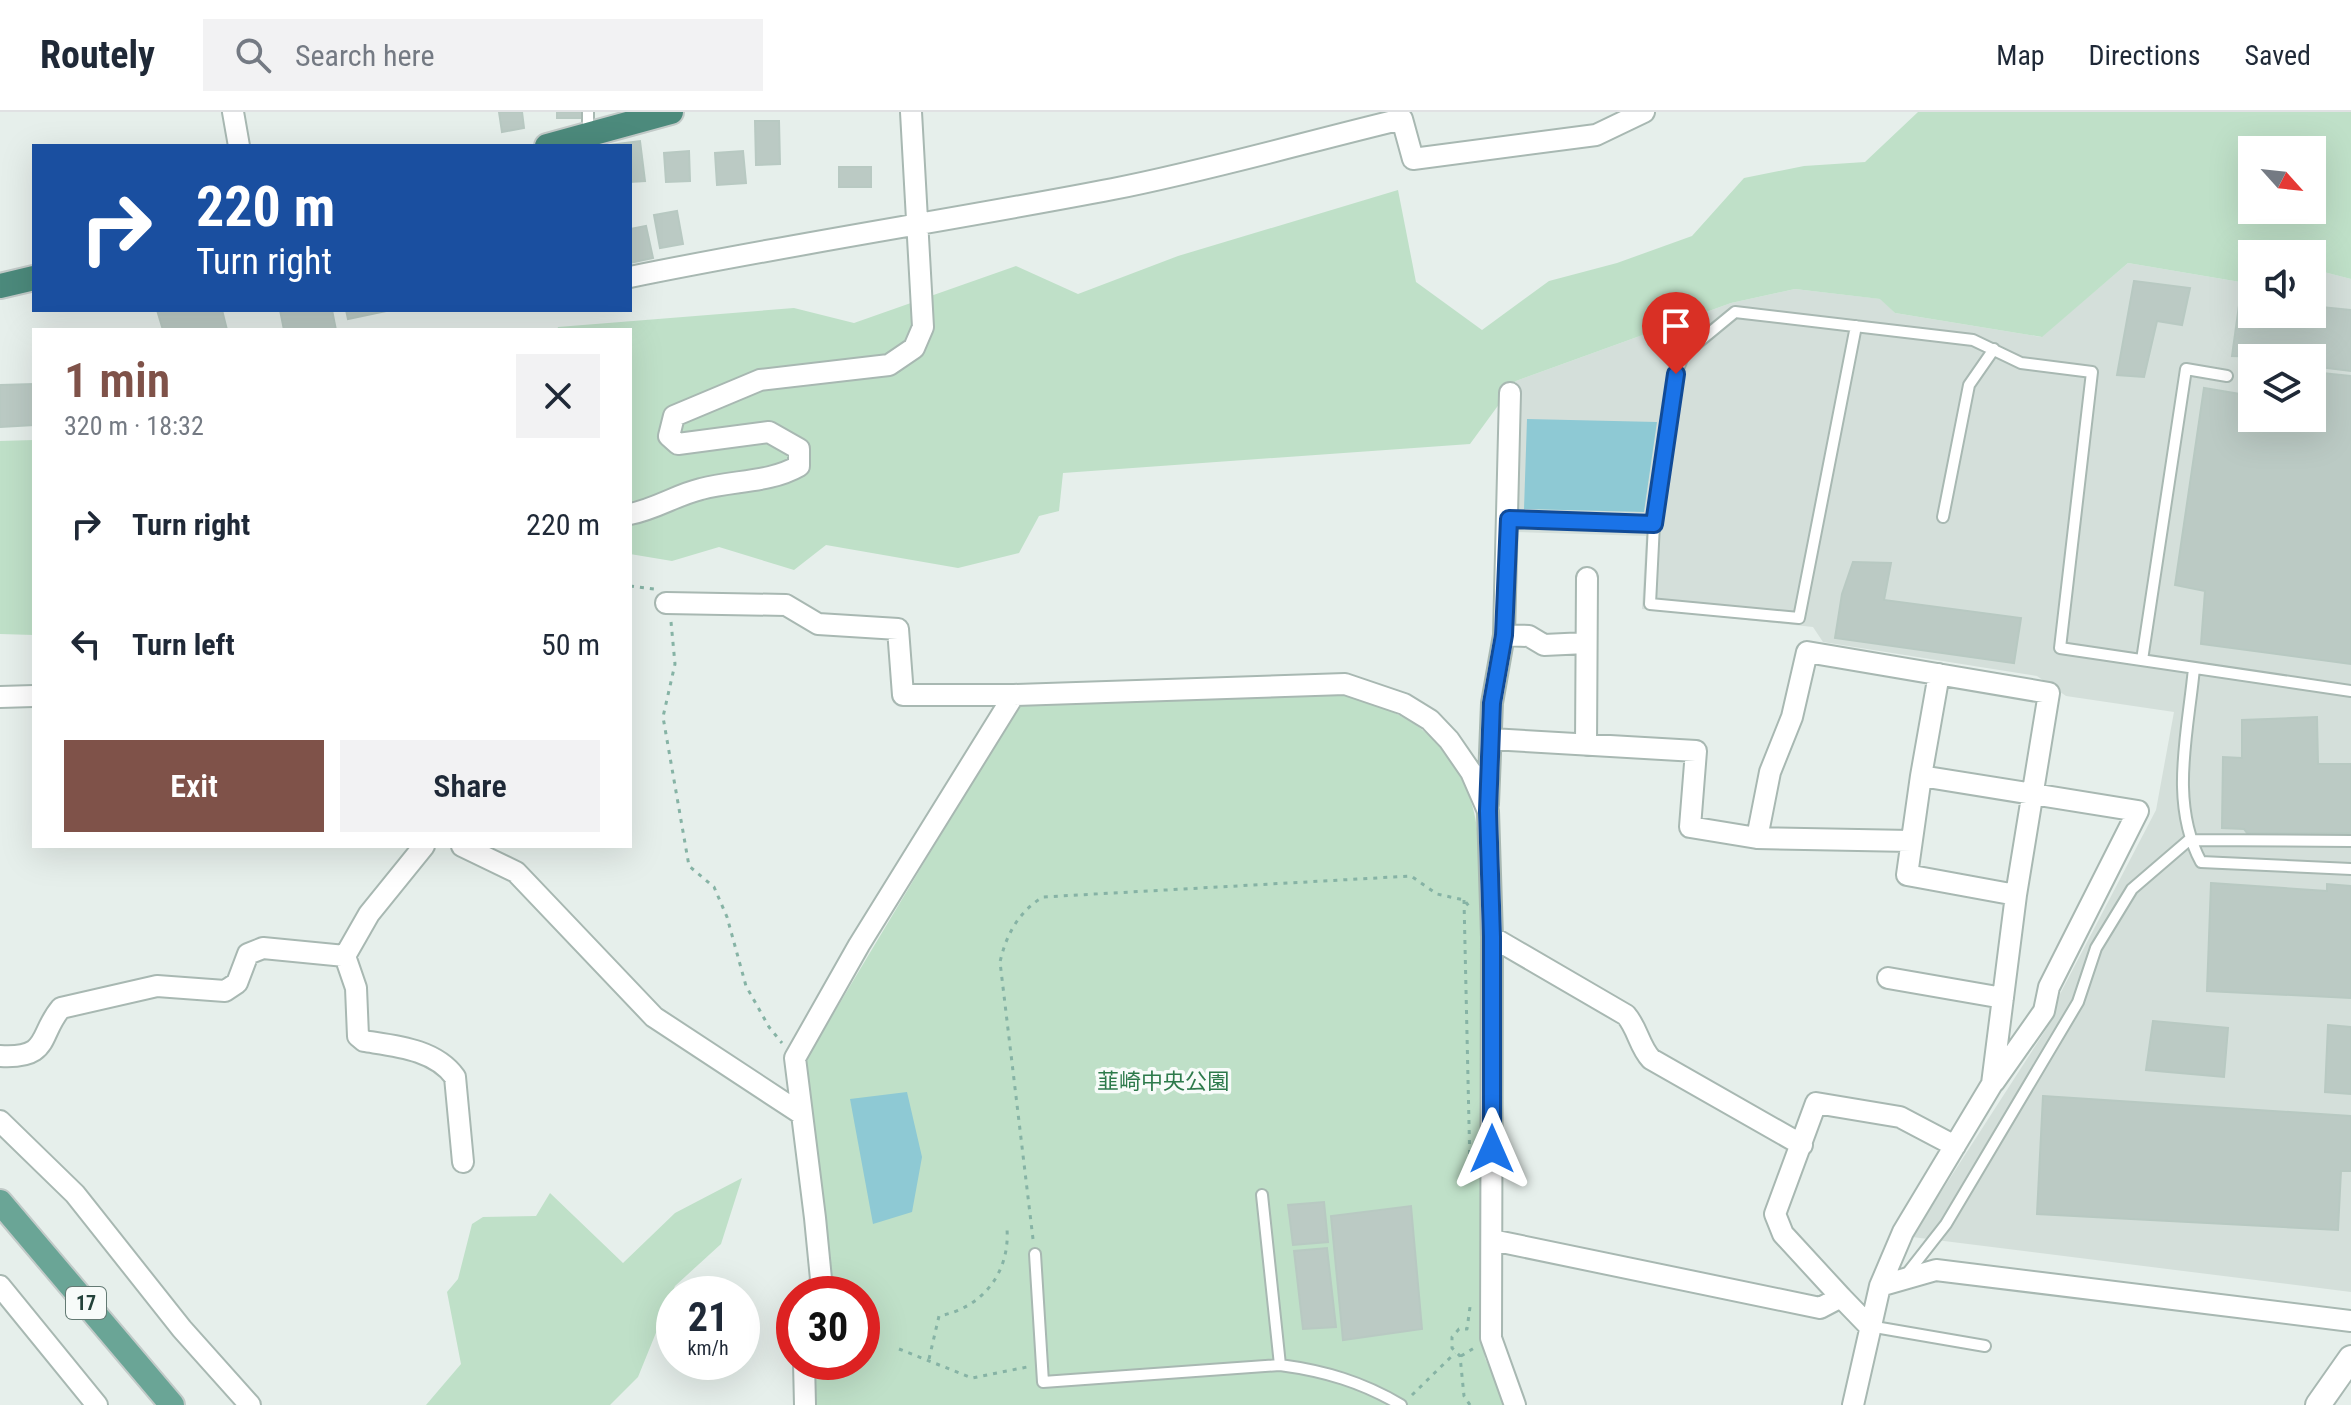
<!DOCTYPE html>
<html lang="en">
<head>
<meta charset="utf-8">
<style>
	:root { --surface:#fff; --page:#f2f2f3; --text:#1f2937; --muted:#747a83; --line:#e0e1e3; --accent:#7f5249 }
	body { margin:0; font-family:"Roboto Condensed","Noto Sans JP",sans-serif; background:var(--page); color:var(--text); height:100vh; display:flex; flex-direction:column; font-size:30px; white-space:nowrap }
	* { box-sizing:border-box; margin:0 }
	p { font-size:26px; color:var(--muted) }
	.icon { flex:none; width:44px; height:44px; fill:none; stroke:currentColor; stroke-width:2; stroke-linecap:round; stroke-linejoin:round }
	.map { position:relative; flex:1; overflow:hidden }
	.side { position:absolute; left:32px; top:216px; width:600px; height:520px; display:flex; flex-direction:column; background:var(--surface); border-radius:0px; box-shadow:0 8px 32px #0002 }
	.side>* { flex:none }
	.guide { position:absolute; left:32px; top:32px; width:600px; height:168px; border-radius:0px; box-shadow:0 8px 32px #0002; background:#1a4fa0; color:#fff; overflow:hidden }
	.needle { width:52px; rotate:117deg }
	.fabs { position:absolute; left:2238px; top:24px; display:grid; gap:16px }
	.fabs a { display:grid; place-items:center; width:88px; height:88px; border-radius:0px; background:var(--surface); box-shadow:0 8px 32px #0002; font-size:40px }
	.speed { position:absolute; left:656px; top:1164px; display:flex; gap:16px; font-size:40px; font-weight:700; text-align:center }
	.speed>* { display:grid; place-content:center; width:104px; height:104px; border-radius:50%; background:var(--surface); box-shadow:0 8px 32px #0002; line-height:1 }
	.speed small { font-size:20px; font-weight:400 }
	.speed .limit { border:12px solid #d22; background:#fff; color:#111 }
	.pin { position:absolute; display:grid; place-items:center; width:68px; height:68px; color:#fff; margin:-82px -34px; border-radius:50% 50% 50% 0; rotate:-45deg; box-shadow:0 0 8px #0007 }
	.pin .icon { rotate:45deg }
	.me { position:absolute; width:88px; margin:-44px; rotate:0deg; stroke-linejoin:round; filter:drop-shadow(0 0 6px #0008) }
	.turn { display:flex; align-items:center; gap:28px; height:168px; padding:0 32px; font-size:36px }
	.turn .icon { width:104px; height:104px; stroke-width:2.5 }
	.turn b { display:block; font-size:56px; line-height:68px }
	.round { display:grid; place-items:center; flex:none; width:84px; height:84px; border-radius:0px; background:var(--page) }
	.head { display:flex; align-items:center; justify-content:space-between; height:136px; padding:0 32px }
	h1 { font-size:48px; font-weight:600; line-height:60px; color:var(--accent) }
	.action { display:flex; gap:16px; margin-top:auto; padding:16px 32px }
	.action a { flex:1; height:92px; border-radius:0px; background:var(--accent); color:#fff; font-size:32px; font-weight:600; line-height:92px; text-align:center }
	.action a+a { background:var(--page); color:var(--text) }
	ul { padding:0; list-style:none }
	li { display:flex; align-items:center; gap:24px; height:120px; padding:0 32px }
	li div { flex:1 }
	li b { display:block; font-size:30px }
	li em { font-style:normal }
	header { display:flex; align-items:center; gap:48px; box-sizing:border-box; height:112px; padding:0 40px; background:var(--surface); border-bottom:2px solid var(--line) }
	header strong { font-size:38px }
	nav { display:flex; gap:44px; margin-inline-start:auto; font-size:28px }
	.search { width:560px; height:72px; background:var(--page); display:flex; align-items:center; gap:20px; box-sizing:border-box; padding:0 28px; border-radius:0px; color:var(--muted); font-size:30px }
	.map>svg:first-child { display:block }
	.built { fill:#d4dfda; fill-rule:evenodd }
	.green { fill:#bfe0c8; fill-rule:evenodd }
	.water { fill:#8ec9d4 }
	.building { fill:#bbcac4; stroke:#b8c9c2; stroke-width:2 }
	.lines { fill:none; stroke-linecap:round; stroke-linejoin:round }
	.service-casing { stroke:#a8b8b2; stroke-width:14 }
	.minor-casing { stroke:#a8b8b2; stroke-width:24 }
	.tertiary-casing { stroke:#a8b8b2; stroke-width:28 }
	.primary-casing { stroke:#c2cac8; stroke-width:28 }
	.trunk-casing { stroke:#c2cac8; stroke-width:28 }
	.path { stroke:#86b3a5; stroke-width:3; stroke-dasharray:4 6; stroke-linecap:butt }
	.service { stroke:#fff; stroke-width:10 }
	.minor { stroke:#fff; stroke-width:20 }
	.tertiary { stroke:#fff; stroke-width:24 }
	.primary { stroke:#6aa596; stroke-width:24 }
	.trunk { stroke:#4c8a7c; stroke-width:24 }
	.route-casing { stroke:#114b97; stroke-width:20 }
	.route { stroke:#1a73e8; stroke-width:14 }
	.labels { text-anchor:middle; stroke-width:7; stroke-linejoin:round; paint-order:stroke }
	.shield { fill:#f7fbf9; stroke:#637a73; stroke-width:2 }
	.shield-label { font-size:20px; font-weight:bold; fill:#24423a }
	.park-label { font-size:22px; fill:#2d7a4b; stroke:#f7fbf9 }
</style>
</head>
<body>
<header>
<strong>Routely</strong>
<div class="search"><svg class="icon" aria-label="search" viewBox="0 0 24 24"><circle cx="10" cy="10" r="6"/><path d="M15 15l6 6"/></svg>Search here</div>
<nav><a>Map</a><a>Directions</a><a>Saved</a></nav>
</header>
<div class="map">
<svg width="2351" height="1293" viewBox="0 0 2351 1293">
	<rect width="100%" height="100%" fill="#e6efeb"/>
	<path class="built" d="M 2128,151 L 2252,172 L 2252,202 L 2312,202 L 2312,157 L 2351,167 L 2351,1180 L 1912,1125 L 2052,908 L 2060,882 L 2156,698 L 2174,600 L 2066,584 L 2037,564 L 1823,530 L 1813,515 L 1642,497 L 1646,424 L 1516,420 L 1516,269 L 1731,191 L 1795,177 L 1881,187 L 1895,201 L 2041,225 ZM 2252,246 L 2312,246 L 2312,306 L 2252,306 Z"/>
	<path class="green" d="M 1918,0 L 2351,0 L 2351,167 L 2312,157 L 2312,142 L 2252,142 L 2252,172 L 2128,151 L 2042,225 L 1895,201 L 1880,187 L 1795,177 L 1731,191 L 1516,269 L 1470,332 L 1063,361 L 1059,399 L 1039,404 L 1019,441 L 958,456 L 826,433 L 794,458 L 719,435 L 672,449 L 630,442 L 630,218 L 557,218 L 558,215 L 794,196 L 854,211 L 1016,154 L 1078,182 L 1178,144 L 1398,78 L 1416,170 L 1482,218 L 1549,169 L 1617,151 L 1692,124 L 1744,66 L 1804,54 L 1865,50 ZM 2252,38 L 2312,38 L 2312,98 L 2252,98 Z
		M 34,328 L 34,523 L 0,522 L 0,329 Z
		M 1343,582 C 1402,601 1434,613 1464,672 C 1485,714 1479,771 1480,816 C 1484,946 1479,1076 1481,1205 L 1485,1246 L 1507,1293 L 814,1293 L 815,1250 L 862,1250 L 862,1182 L 831,1182 L 805,949 L 1018,594 Z
		M 742,1066 L 721,1132 L 675,1174 L 638,1265 L 610,1293 L 426,1293 L 461,1252 L 447,1180 L 458,1167 L 472,1112 L 483,1105 L 536,1104 L 550,1081 L 623,1151 L 675,1101 Z"/>
	<path class="water" d="M 1527,307 L 1657,310 L 1644,400 L 1524,397 Z
		M 907,980 L 922,1045 L 912,1100 L 873,1112 L 850,987 Z"/>
	<path class="building" d="M 499,0 L 522,0 L 524,16 L 502,20 Z
		M 557,0 L 583,0 L 583,6 L 557,6 Z
		M 755,9 L 779,9 L 780,52 L 756,53 Z
		M 640,29 L 645,69 L 630,70 L 630,34 L 609,33 Z
		M 689,39 L 690,69 L 666,70 L 664,41 Z
		M 743,39 L 746,71 L 717,73 L 715,41 Z
		M 839,55 L 871,55 L 871,75 L 839,75 Z
		M 677,99 L 683,132 L 660,136 L 654,103 Z
		M 646,114 L 653,146 L 630,151 L 630,117 Z
		M 2134,169 L 2190,176 L 2182,213 L 2157,209 L 2144,265 L 2117,263 Z
		M 2240,186 L 2252,187 L 2252,202 L 2312,202 L 2312,194 L 2351,198 L 2351,259 L 2312,254 L 2312,246 L 2232,244 Z
		M 157,198 L 222,198 L 227,218 L 163,218 Z
		M 280,198 L 332,198 L 336,218 L 284,218 Z
		M 346,198 L 391,198 L 348,207 Z
		M 2312,260 L 2351,264 L 2351,552 L 2201,532 L 2205,479 L 2175,473 L 2204,276 L 2240,282 L 2241,270 L 2252,272 L 2252,306 L 2312,306 Z
		M 34,272 L 34,313 L 0,315 L 0,273 Z
		M 1853,450 L 1891,451 L 1884,488 L 2021,506 L 2014,551 L 1835,526 L 1842,482 Z
		M 2317,605 L 2318,652 L 2351,652 L 2351,721 L 2247,721 L 2244,717 L 2222,716 L 2223,645 L 2242,646 L 2242,608 Z
		M 2211,771 L 2327,779 L 2327,772 L 2351,774 L 2351,886 L 2207,879 Z
		M 2153,909 L 2228,916 L 2224,965 L 2146,958 Z
		M 2328,913 L 2351,915 L 2351,982 L 2325,980 Z
		M 2043,984 L 2351,1004 L 2351,1059 L 2341,1059 L 2338,1118 L 2037,1102 Z
		M 1324,1090 L 1328,1130 L 1293,1133 L 1288,1093 Z
		M 1411,1094 L 1422,1217 L 1343,1228 L 1331,1104 Z
		M 1327,1136 L 1336,1215 L 1303,1217 L 1294,1139 Z"/>
	<g class="lines">
		<defs>
			<path id="service" d="M 588,0 L 588,22
				M 1856,214 L 1799,506 L 1650,492 L 1654,412 L 1676,262 L 1684,242 L 1735,200 L 1973,228 L 2021,251 L 2092,260 L 2060,536 L 2351,579
				M 1943,405 L 1969,273 L 1994,237
				M 1509,407 L 1654,412
				M 2142,548 L 2186,257 L 2227,264
				M 2194,556 C 2188,621 2169,690 2201,750 L 2351,757
				M 1262,1083 L 1280,1253 C 1325,1259 1362,1270 1401,1293
				M 1035,1142 L 1043,1270 L 1280,1253
				M 1906,1163 L 1946,1112 L 2078,890 L 2096,836 L 2132,777 L 2189,728 L 2351,729
				M 1869,1214 L 1985,1234"/>
			<path id="minor" d="M 233,0 L 239,34
				M 630,165 C 791,132 952,108 1113,77 C 1210,58 1306,30 1402,7 L 1413,47 L 1596,23 L 1644,0
				M 630,402 C 656,397 676,383 701,377 C 734,368 769,371 799,354 L 799,337 L 769,320 L 678,332 L 669,324 L 674,304 L 760,268 L 889,253 L 914,236 L 923,215 L 911,0
				M 666,491 L 786,493 L 818,512 L 898,517 L 903,583 L 1014,583
				M 1504,523 L 1529,524 L 1544,533 L 1586,531
				M 0,585 L 34,584
				M 1491,627 L 1696,639 L 1690,715 L 1757,726 L 1911,729
				M 1586,633 L 1587,466
				M 1921,664 L 1939,562
				M 1488,692 L 1492,591 L 1504,523 L 1510,281
				M 1757,726 L 1770,660 L 1792,605 L 1807,540 L 2049,581 L 2016,783 L 1992,972 L 1903,1120 L 1880,1174 L 1853,1293
				M 462,734 L 516,760 L 654,905 L 800,1001
				M 1492,825 L 1626,903 C 1638,917 1639,934 1651,947 L 1802,1033
				M 345,844 L 356,876 L 358,924 L 364,929 C 395,934 435,937 455,965 L 463,1050
				M 1888,866 L 2003,886
				M 0,944 C 51,947 38,923 61,896 L 157,874 L 225,879 L 237,871 L 248,842 L 263,836 L 345,844 L 369,802 L 424,734
				M 1994,970 L 2044,899 L 2049,875 L 2138,699 L 1921,664 L 1907,763 L 2016,783
				M 0,1009 L 75,1082 L 182,1217 L 250,1293
				M 1492,1128 L 1820,1196 L 1841,1185 L 1869,1214
				M 0,1174 L 97,1293
				M 1880,1174 L 1936,1158 L 2351,1209
				M 817,1182 L 821,1167 L 815,1106 L 795,946 L 859,833 L 1014,583 L 1345,572 L 1404,592 L 1430,608 L 1449,628 L 1471,660 L 1488,699 L 1492,825 L 1491,1226 L 1515,1293
				M 1841,1185 L 1783,1122 L 1775,1102 L 1816,991 L 1900,1005 L 1955,1034
				M 804,1250 L 805,1293"/>
			<path id="tertiary" d="M 2318,1293 L 2351,1246"/>
			<path id="primary" d="M 0,1090 L 172,1293"/>
			<path id="trunk" d="M 547,34 L 671,0
				M 0,174 L 34,166"/>
		</defs>
		<use href="#service" class="service-casing"/>
		<use href="#minor" class="minor-casing"/>
		<use href="#tertiary" class="tertiary-casing"/>
		<use href="#primary" class="primary-casing"/>
		<use href="#trunk" class="trunk-casing"/>
		<path class="path" d="M 630,474 L 654,477
			M 671,510 L 675,552 L 663,605 L 689,754 L 714,775 L 727,805 L 746,874 L 769,915 L 782,931
			M 1464,788 L 1470,1056
			M 1033,1127 L 1000,850 C 1006,823 1019,799 1043,785 L 1411,764 L 1437,782 L 1464,788 L 1472,798
			M 899,1237 L 972,1266 L 1027,1255
			M 1461,1244 L 1474,1236
			M 929,1247 L 939,1204 C 982,1196 1010,1161 1007,1117
			M 1412,1283 L 1455,1241
			M 1470,1293 L 1464,1284 L 1460,1244 L 1452,1236 L 1452,1225 L 1459,1217 L 1467,1217 L 1470,1195"/>
		<use href="#service" class="service"/>
		<use href="#minor" class="minor"/>
		<use href="#tertiary" class="tertiary"/>
		<use href="#primary" class="primary"/>
		<use href="#trunk" class="trunk"/>
	</g>
	<g class="lines">
		<defs>
			<path id="route" d="M 1492,1037 L 1492,825 L 1488,699 L 1492,591 L 1504,523 L 1509,407 L 1654,412 L 1676,262"/>
		</defs>
		<use href="#route" class="route-casing"/>
		<use href="#route" class="route"/>
	</g>
	<g class="labels">
		<rect class="shield" x="66" y="1175" width="40" height="32" rx="6"/>
		<g class="shield-label">
			<text x="86" y="1198">17</text>
		</g>
		<g class="park-label">
			<text x="1163" y="977">韮崎中央公園</text>
		</g>
	</g>
</svg>
<div class="fabs">
<a><svg class="needle" viewBox="-14 -14 28 28"><path d="M0-13l5 13h-10z" fill="#e53935"/><path d="M0 13l5-13h-10z" fill="#747a83"/></svg></a>
<a><svg class="icon" aria-label="sound" viewBox="0 0 24 24"><path d="M4 9h4l5-4v14l-5-4H4zM17 9q2 3 0 6"/></svg></a>
<a><svg class="icon" aria-label="layers" viewBox="0 0 24 24"><path d="M12 4l9 5-9 5-9-5zM3 14l9 5 9-5"/></svg></a>
</div>
<div class="speed"><div>21<small>km/h</small></div><div class="limit">30</div></div>
<div class="pin" style="left:1676px;top:262px;background:#d93025"><svg class="icon" aria-label="arrive" viewBox="0 0 24 24"><path d="M6 21V4h12l-3 4 3 4H6"/></svg></div>
<svg class="me" style="left:1492px;top:1037px" viewBox="-20 -20 40 40"><path d="M0-17L14 15 0 8-14 15z" fill="#1a73e8" stroke="#fff" stroke-width="4"/></svg>
<div class="guide">
<div class="turn"><svg class="icon" aria-label="right" viewBox="0 0 24 24"><path d="M7 20v-9h11M14 6l5 5-5 5"/></svg><div><b>220 m</b>Turn right</div></div>
</div>
<section class="side">
<div class="head"><div><h1>1 min</h1><p>320 m · 18:32</p></div><a class="round"><svg class="icon" aria-label="close" viewBox="0 0 24 24"><path d="M6 6l12 12M18 6L6 18"/></svg></a></div>
<ul>
<li><svg class="icon" aria-label="right" viewBox="0 0 24 24"><path d="M7 20v-9h11M14 6l5 5-5 5"/></svg><div><b>Turn right</b></div><em>220 m</em></li>
<li><svg class="icon" aria-label="left" viewBox="0 0 24 24"><path d="M17 20v-9H6M10 6l-5 5 5 5"/></svg><div><b>Turn left</b></div><em>50 m</em></li>
</ul>
<div class="action"><a>Exit</a><a>Share</a></div>
</section>
</div>
</body>
</html>
